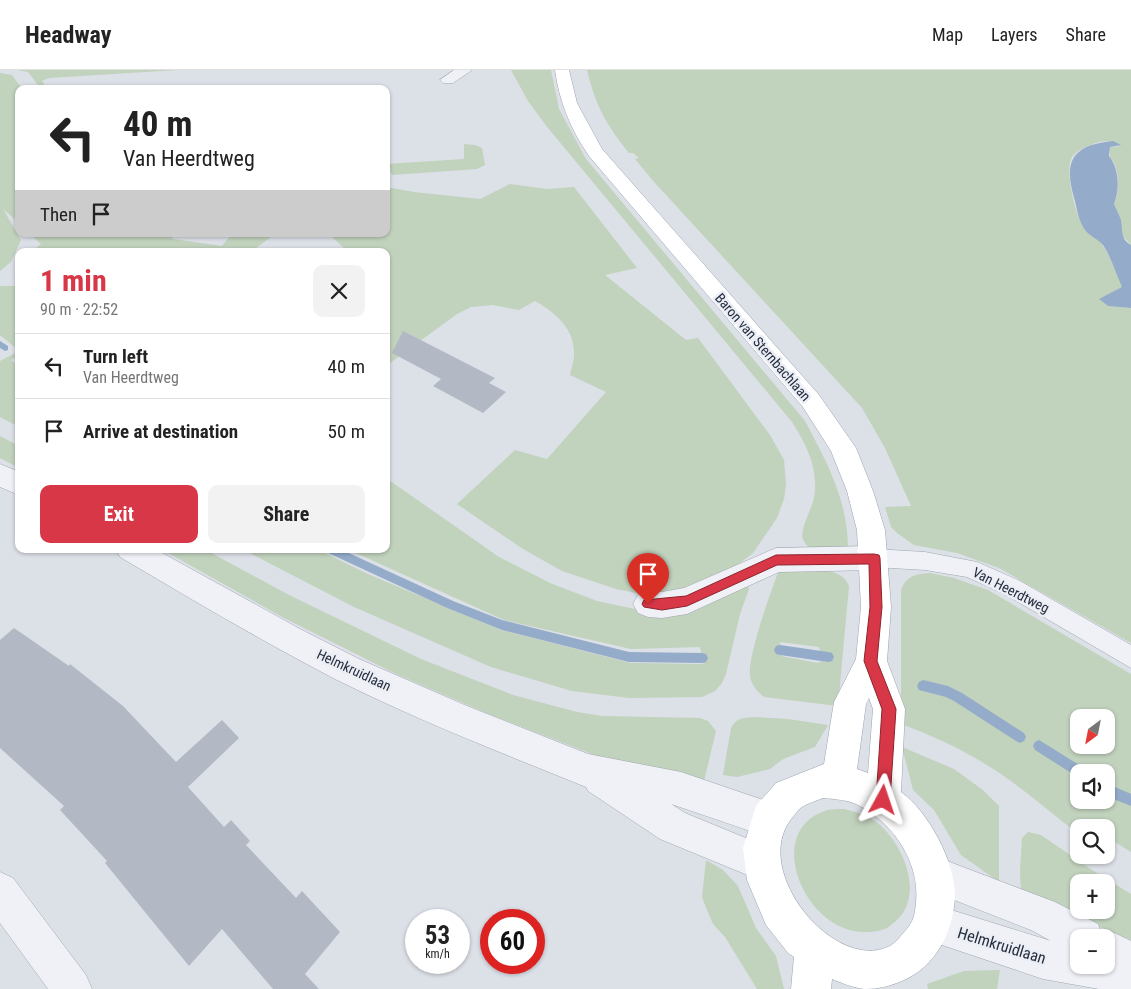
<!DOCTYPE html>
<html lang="en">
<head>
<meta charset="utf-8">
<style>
	:root { --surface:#fff; --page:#f2f2f2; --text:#222; --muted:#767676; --line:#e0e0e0; --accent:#d73747 }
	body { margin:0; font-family:"Roboto Condensed",sans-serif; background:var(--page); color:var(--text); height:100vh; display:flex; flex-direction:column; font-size:19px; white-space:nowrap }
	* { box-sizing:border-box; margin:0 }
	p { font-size:16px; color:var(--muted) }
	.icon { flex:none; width:28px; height:28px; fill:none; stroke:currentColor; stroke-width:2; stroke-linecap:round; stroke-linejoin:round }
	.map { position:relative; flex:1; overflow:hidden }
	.details { position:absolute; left:15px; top:178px; width:375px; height:305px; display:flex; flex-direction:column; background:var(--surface); border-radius:10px; box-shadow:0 1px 4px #0004 }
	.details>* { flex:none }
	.top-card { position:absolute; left:15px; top:15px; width:375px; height:152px; border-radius:10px; box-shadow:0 1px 4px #0004; background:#fff; color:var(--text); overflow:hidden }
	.needle { width:32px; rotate:212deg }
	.fabs { position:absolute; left:1070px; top:639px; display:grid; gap:10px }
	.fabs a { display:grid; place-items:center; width:45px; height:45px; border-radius:10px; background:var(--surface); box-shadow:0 1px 4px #0004; font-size:25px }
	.speed { position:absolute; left:405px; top:839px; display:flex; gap:10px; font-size:25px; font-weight:700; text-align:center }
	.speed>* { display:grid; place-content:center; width:65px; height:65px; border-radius:50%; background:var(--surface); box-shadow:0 1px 4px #0004; line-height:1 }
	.speed small { font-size:12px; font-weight:400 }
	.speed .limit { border:8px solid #d22; background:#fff; color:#111 }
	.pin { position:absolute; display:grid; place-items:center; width:42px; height:42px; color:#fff; margin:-51px -21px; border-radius:50% 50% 50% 0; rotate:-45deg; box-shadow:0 0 5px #0007 }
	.pin .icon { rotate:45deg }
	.me { position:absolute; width:55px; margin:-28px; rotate:5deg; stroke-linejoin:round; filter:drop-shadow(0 0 4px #0008) }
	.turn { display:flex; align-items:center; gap:18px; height:105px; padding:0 25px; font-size:22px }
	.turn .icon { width:65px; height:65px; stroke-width:2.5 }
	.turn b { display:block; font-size:35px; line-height:42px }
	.then { display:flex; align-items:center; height:48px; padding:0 25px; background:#0003; gap:10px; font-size:19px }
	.round { display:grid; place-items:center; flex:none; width:52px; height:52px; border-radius:10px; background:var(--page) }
	.overview { display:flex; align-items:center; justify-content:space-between; height:85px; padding:0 25px }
	h1 { font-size:30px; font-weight:700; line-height:38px; color:var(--accent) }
	.action { display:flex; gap:10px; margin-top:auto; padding:10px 25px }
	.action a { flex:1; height:58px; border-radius:10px; background:var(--accent); color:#fff; font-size:20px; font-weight:700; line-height:58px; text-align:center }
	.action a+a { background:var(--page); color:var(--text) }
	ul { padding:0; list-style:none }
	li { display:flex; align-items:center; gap:15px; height:65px; padding:0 25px; border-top:1px solid var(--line) }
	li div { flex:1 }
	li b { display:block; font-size:19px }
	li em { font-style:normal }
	header { display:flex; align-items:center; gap:30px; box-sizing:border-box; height:70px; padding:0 25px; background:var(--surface); border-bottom:1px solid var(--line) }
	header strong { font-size:24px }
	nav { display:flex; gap:28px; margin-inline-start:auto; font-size:18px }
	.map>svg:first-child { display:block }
	.green { fill:#c1d2bd; fill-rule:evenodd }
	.water { fill:#94acca }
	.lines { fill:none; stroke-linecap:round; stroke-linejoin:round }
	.stream { fill:#94acca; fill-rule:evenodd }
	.building { fill:#b3b9c4 }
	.service-casing { stroke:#a1a7b1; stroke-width:1 }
	.minor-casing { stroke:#a1a7b1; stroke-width:1 }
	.tertiary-casing { stroke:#a1a7b1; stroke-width:1 }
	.primary-casing { stroke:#9ba3b4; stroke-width:1 }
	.service { fill:#eff1f6; fill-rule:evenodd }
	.minor { fill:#eff1f6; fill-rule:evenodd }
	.tertiary { fill:#eff1f6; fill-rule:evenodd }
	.primary { fill:#fff; fill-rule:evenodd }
	.route { fill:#d73747; stroke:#8c242e }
	.labels { text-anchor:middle; stroke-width:5; stroke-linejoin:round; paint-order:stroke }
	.street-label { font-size:14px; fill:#252d3f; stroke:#ebeff5 }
	.near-street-label { font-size:16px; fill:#252d3f; stroke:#ebeff5 }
</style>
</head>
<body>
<header>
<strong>Headway</strong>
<nav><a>Map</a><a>Layers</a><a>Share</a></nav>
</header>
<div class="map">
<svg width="1131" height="919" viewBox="0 0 1131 919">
	<rect width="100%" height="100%" fill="#dce0e7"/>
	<path class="green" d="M 18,0 L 177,0 L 49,8 L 42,11 L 47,19 L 41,19 L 28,2 Z
		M 511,0 L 551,0 L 559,39 L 586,89 L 805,351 C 827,392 848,431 848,479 C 833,480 809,486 803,469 C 799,461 812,438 814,428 C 819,399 807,376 792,352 L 548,58 L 528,31 Z
		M 587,0 L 1131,0 L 1131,175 L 1122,165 L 1121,150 L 1114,134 C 1120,120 1120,98 1110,87 L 1110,77 L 1120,76 C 1111,70 1101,70 1091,75 C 1085,77 1076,81 1072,87 C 1064,100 1076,150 1086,161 C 1091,167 1099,169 1103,176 C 1111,188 1116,204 1123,218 L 1100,229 L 1108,236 L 1131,238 L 1131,573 L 999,498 L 957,483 L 914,475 L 897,463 L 891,457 L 885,437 L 911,436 L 885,378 L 862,338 L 655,113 L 635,89 L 639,88 L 634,84 L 635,83 L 629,83 C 606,54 596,37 587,0 Z
		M 0,3 L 12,5 L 22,19 L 19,19 L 19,153 L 3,139 L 21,170 L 11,192 L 0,201 Z
		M 464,74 L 475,75 L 482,78 L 485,95 L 477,99 L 392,105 L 387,94 L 464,89 Z
		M 510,114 L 547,119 L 574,117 L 637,198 L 605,205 L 686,270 L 698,268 L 770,365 L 784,390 L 786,414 L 784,429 L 777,448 L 753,483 L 736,496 L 702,516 L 651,526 L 616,519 L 562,501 L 523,479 L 457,434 L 515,380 L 547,389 L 606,322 L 570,305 C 571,298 574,292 574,285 C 575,259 556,243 535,231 L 519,240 L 493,235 L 471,237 L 457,244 L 386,296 L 386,181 L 347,181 L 329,164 L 386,164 L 386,117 L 414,122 L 480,129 Z
		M 30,164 L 169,164 L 173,169 L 222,176 L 232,164 L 275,164 L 252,181 L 32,181 L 41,174 Z
		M 0,216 L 19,216 L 19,286 L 11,290 L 19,297 L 19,357 L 0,347 L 0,291 L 19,281 L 0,265 Z
		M 0,366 L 19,376 L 19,398 L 0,388 Z
		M 386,408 L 499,487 L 550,513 L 597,531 L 654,543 L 748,516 L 749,519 L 740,544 L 726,604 L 722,613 L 715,621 L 702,627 L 629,628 L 572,621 L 491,597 L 354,537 L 242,479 L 317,479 L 368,504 L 501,560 L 631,593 L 703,594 L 700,577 L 631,579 L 504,550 L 347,479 L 386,479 Z
		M 161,479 L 204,479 L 289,525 L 421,589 L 513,625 L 577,642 L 602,646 L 700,648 L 708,651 L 716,661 L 704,711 L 597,686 L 491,645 L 396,604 L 284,548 Z
		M 808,497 C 822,500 843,500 849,516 L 838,636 L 764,627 C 757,621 751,615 750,605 C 748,585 771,521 779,500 ZM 780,572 L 819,577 L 820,581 L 828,583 L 827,592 L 822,591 L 818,593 L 781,586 Z
		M 930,503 L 954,508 L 988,520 L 1131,604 L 1131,782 L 1110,769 L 1106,777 L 1106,758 L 1079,758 L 1079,764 C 1057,748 1037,730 1015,714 C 980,688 942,669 901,654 L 901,521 C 905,506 916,504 930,503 ZM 1079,648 L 1106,648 L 1106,675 L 1079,675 ZM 1079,702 L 1106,702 L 1106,730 L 1079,730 Z
		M 756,647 L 788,649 L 828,655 L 815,677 L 783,689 L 770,699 L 737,707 L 723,705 L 731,658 C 737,647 744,648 756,647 Z
		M 902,677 L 954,699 L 983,720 L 999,736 L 999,812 L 961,785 L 934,740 L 913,720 Z
		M 844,739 C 857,742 870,746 881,756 C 906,779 926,831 891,855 C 884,861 875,862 866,862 C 804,863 763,761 825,741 C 830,739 838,739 844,739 Z
		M 1028,762 L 1041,765 L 1092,800 L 1131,824 L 1131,870 L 1021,824 L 1020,800 L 1022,768 ZM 1079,812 L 1106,812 L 1106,840 L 1079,840 Z
		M 706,790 L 723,800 L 738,816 L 756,858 L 776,886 L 784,919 L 757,919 L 725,867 L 713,854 L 707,840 L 702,827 Z
		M 1000,900 L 997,919 L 928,919 L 927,914 L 964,901 Z"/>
	<path class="water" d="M 1113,71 L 1121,75 L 1110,77 L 1109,86 C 1119,98 1120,119 1114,134 C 1116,139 1119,144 1121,150 C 1123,160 1120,169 1131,175 L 1131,238 L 1108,236 L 1099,229 L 1122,217 C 1116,204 1111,187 1103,175 C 1098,169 1089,166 1085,160 C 1079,152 1077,140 1075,131 C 1063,92 1071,75 1113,71 Z"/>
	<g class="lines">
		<path class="stream" d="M 0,271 L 8,276 L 8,280 L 5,281 L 0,278 Z
			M 325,479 L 340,479 L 453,531 L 502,550 L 629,582 L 702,583 L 706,584 L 708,588 L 706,592 L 702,593 L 629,592 L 502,560 L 445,537 L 326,482 Z
			M 780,575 L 828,582 L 832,583 L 834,587 L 832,591 L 828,592 L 780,585 L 776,584 L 774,580 L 776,576 Z
			M 923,610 L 948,616 L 962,623 L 1024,663 L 1026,667 L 1024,671 L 1020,673 L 1016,671 L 954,631 L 946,627 L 919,620 L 917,616 L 919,612 Z
			M 1039,670 L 1084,698 L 1086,702 L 1079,702 L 1079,708 L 1076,706 L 1035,680 L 1033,676 L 1035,672 Z
			M 1106,713 L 1131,724 L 1131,736 L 1106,726 Z"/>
	</g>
	<path class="building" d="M 403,261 L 495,308 L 489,313 L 506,322 L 483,343 L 433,316 L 441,309 L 392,283 Z
		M 14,558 L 69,596 L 70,594 L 123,636 L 176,692 L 222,650 L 239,668 L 188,717 L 224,757 L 231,750 L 250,771 L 246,775 L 296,828 L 302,821 L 340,862 L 305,904 L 319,919 L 273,919 L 222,859 L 189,896 L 105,793 L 107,791 L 60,740 L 64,736 L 0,678 L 0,570 Z"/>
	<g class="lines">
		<defs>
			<path id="service" d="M 874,479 L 925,482 L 977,492 L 1020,511 L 1131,575 L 1131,598 L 1006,525 L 967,507 L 925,500 L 874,497 L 867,494 L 864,488 L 867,482 Z"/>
			<path id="minor" d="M 454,0 L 472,0 L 453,13 L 443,13 L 440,10 Z
				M 874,476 L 884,479 L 888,488 L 884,497 L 874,500 L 779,502 L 687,544 L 662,548 L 648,547 L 638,543 L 633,534 L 638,525 L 648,521 L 662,522 L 684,518 L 776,478 Z
				M 0,802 L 13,808 L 86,905 L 92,919 L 48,919 L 0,853 Z"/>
			<path id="tertiary" d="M 0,394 L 19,402 L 19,425 L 0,417 Z
				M 116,479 L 155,479 L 300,559 L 359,589 L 467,636 L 588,684 L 681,702 L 781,736 L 786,749 L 781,762 L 768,767 L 671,734 L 685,743 L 775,780 L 780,793 L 775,806 L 762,811 L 660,769 L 588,721 L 586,717 C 502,683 417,650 335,609 C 262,571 191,529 120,487 Z
				M 934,786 L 1055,832 L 1098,854 L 1101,862 L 1106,859 L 1131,871 L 1131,919 L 1099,919 L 1043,909 L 918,867 L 913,853 L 918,839 L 932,834 L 1051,871 L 1031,860 L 921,817 L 916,804 L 921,791 ZM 1079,868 L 1106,868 L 1106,895 L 1079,895 Z"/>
			<path id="primary" d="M 555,0 L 569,0 L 577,33 L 602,79 L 819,325 L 856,378 L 873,421 L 885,460 L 891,537 L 887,591 L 905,639 L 901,722 C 928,741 955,792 955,825 C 954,861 936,897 902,911 C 890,916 878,919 865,919 C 854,918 842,913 832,909 L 831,919 L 791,919 L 794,887 L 788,883 L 766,855 L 747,810 L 743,778 L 756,736 L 776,713 L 824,694 L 834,632 L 856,589 L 861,537 L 857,460 L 847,421 L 831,381 L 803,337 L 589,86 C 571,60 559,31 555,0 ZM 869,628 L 873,639 L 868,703 L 857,699 L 866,634 ZM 823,728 C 835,729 850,730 860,736 C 894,754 920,793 916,832 C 915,844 914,851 906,860 C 901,865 897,872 890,876 C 835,904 749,800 792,748 C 795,745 798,739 802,737 C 808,733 816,731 823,728 Z"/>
		</defs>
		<use href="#service" class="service-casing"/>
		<use href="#minor" class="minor-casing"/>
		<use href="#tertiary" class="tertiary-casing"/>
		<use href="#primary" class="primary-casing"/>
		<use href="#service" class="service"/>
		<use href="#minor" class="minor"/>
		<use href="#tertiary" class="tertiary"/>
		<use href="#primary" class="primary"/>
	</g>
	<path class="route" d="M 874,484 L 879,485 L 880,488 L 882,537 L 877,591 L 896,639 L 890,730 L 888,735 L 883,737 L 878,735 L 876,730 L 882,639 L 864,591 L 870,537 L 869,494 L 777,495 L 687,536 L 662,540 L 644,537 L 642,534 L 644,530 L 686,526 L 776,485 Z"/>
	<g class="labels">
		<g class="street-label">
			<text transform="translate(763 277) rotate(49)" y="5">Baron van Sternbachlaan</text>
			<text transform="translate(1011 520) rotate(27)" y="5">Van Heerdtweg</text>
			<text transform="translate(354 600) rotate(25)" y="5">Helmkruidlaan</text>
		</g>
		<g class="near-street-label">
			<text transform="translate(1002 875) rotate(17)" y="6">Helmkruidlaan</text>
		</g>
	</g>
</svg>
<div class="fabs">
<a><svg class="needle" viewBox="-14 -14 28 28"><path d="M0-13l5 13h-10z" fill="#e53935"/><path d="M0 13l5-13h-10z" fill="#767676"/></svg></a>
<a><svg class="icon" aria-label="sound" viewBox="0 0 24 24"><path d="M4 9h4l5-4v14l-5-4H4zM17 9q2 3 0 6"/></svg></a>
<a><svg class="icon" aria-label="search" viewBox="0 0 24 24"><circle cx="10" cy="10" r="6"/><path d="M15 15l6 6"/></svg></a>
<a>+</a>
<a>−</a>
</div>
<div class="speed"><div>53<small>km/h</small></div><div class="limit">60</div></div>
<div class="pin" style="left:648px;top:534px;background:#d93025"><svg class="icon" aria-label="arrive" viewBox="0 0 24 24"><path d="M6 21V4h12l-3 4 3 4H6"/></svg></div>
<svg class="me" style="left:883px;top:730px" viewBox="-20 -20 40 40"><path d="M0-17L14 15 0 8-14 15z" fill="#d73747" stroke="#fff" stroke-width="4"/></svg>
<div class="top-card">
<div class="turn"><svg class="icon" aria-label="left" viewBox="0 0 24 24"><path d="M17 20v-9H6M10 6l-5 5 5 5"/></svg><div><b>40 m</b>Van Heerdtweg</div></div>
<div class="then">Then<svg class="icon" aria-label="arrive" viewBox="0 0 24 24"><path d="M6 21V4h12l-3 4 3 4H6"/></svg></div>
</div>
<section class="details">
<div class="overview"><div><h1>1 min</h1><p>90 m · 22:52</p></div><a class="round"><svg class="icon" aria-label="close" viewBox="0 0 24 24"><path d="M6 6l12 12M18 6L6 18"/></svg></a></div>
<ul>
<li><svg class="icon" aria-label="left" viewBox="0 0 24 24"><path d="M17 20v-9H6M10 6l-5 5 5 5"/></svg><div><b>Turn left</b><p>Van Heerdtweg</p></div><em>40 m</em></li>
<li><svg class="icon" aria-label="arrive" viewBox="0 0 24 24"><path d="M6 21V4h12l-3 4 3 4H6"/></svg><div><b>Arrive at destination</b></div><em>50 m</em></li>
</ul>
<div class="action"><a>Exit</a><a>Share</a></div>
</section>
</div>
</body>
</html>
